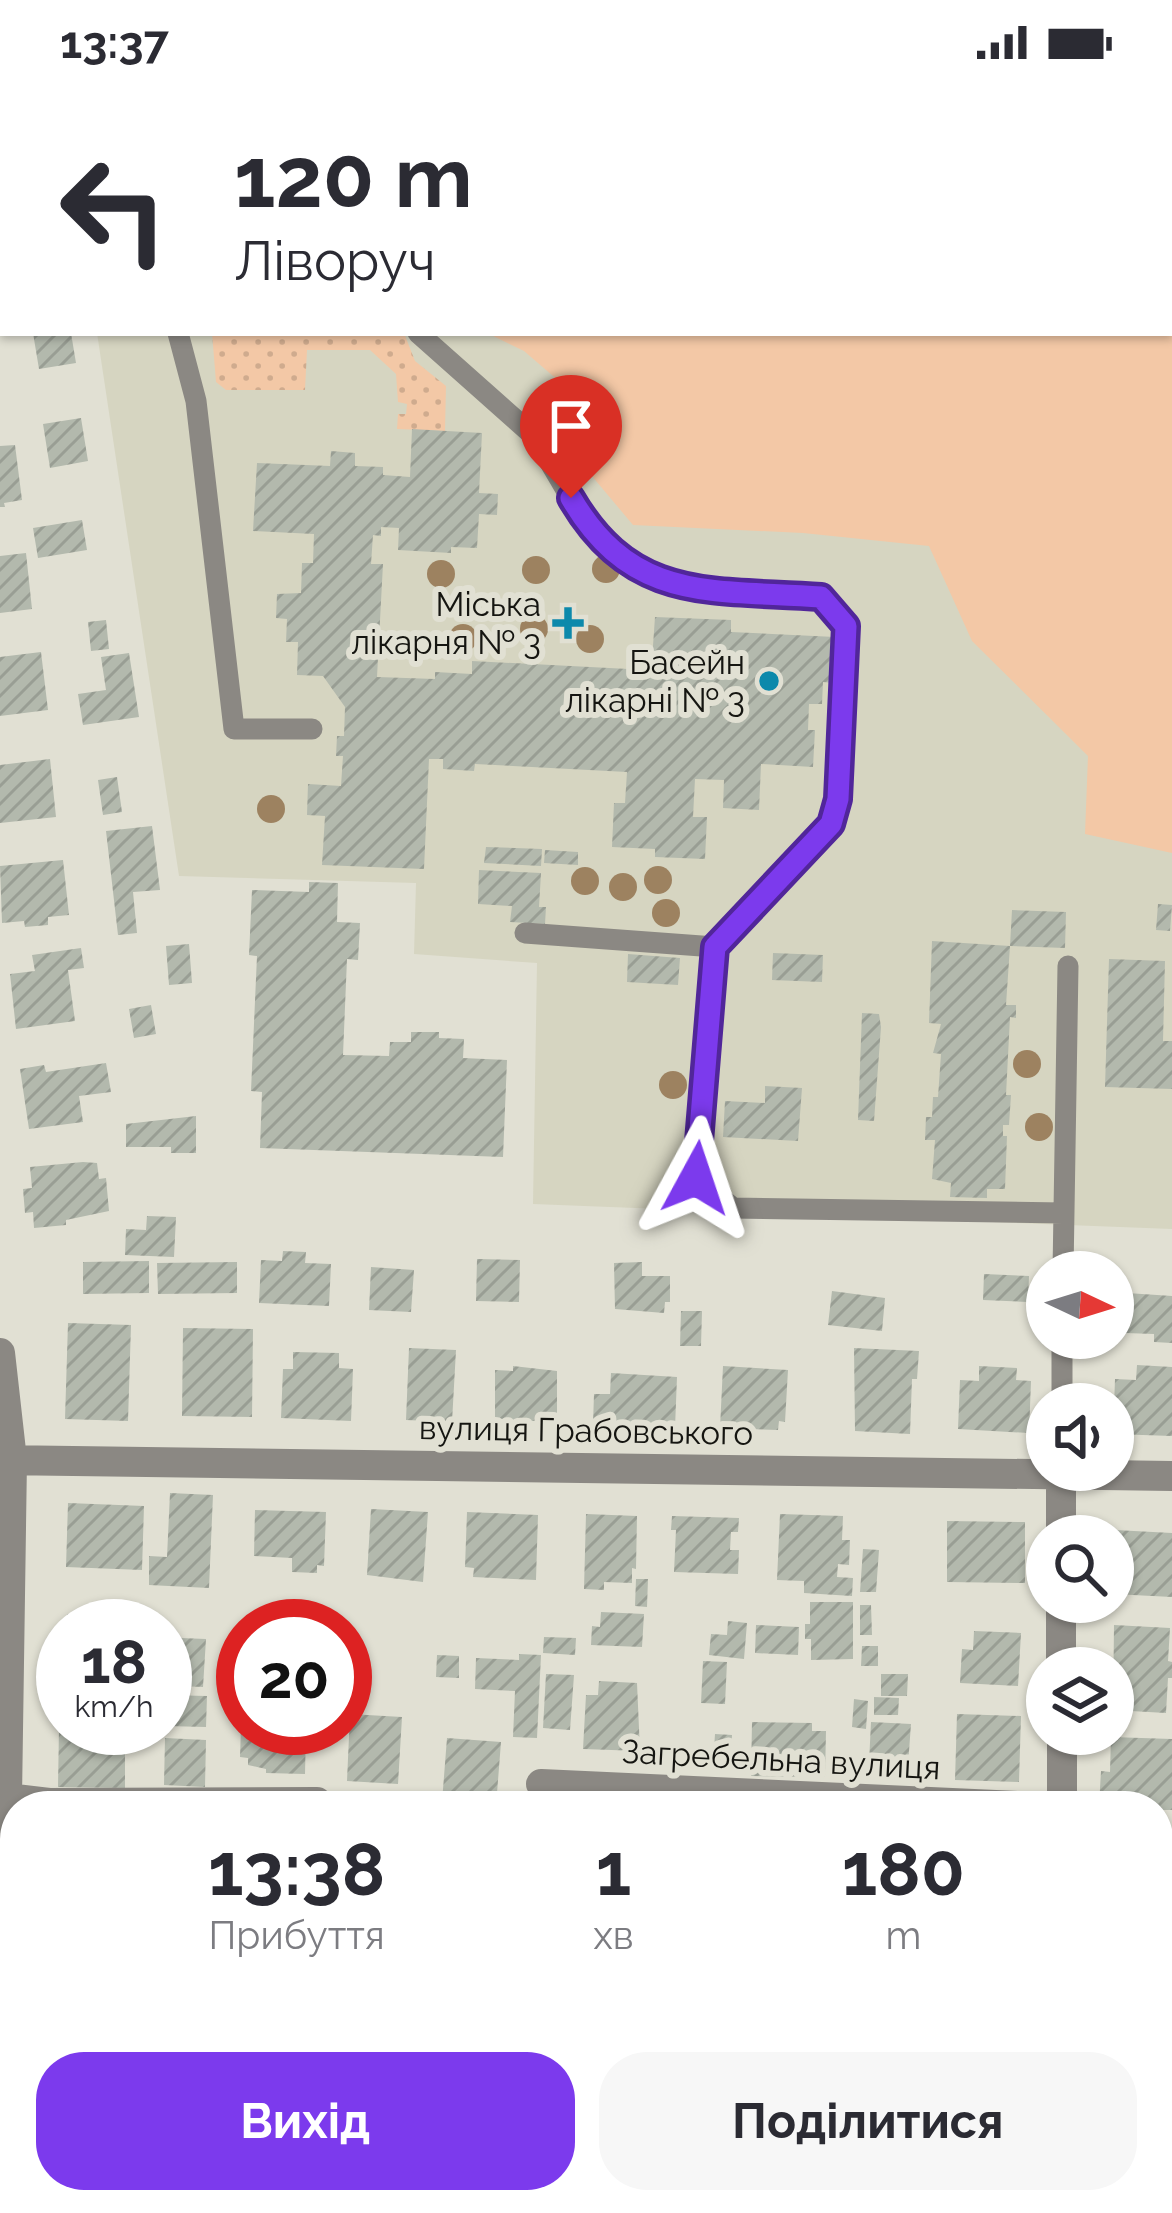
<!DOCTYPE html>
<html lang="uk">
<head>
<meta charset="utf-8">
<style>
	:root { --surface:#fff; --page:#f7f7f7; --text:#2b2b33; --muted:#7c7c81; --accent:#7c3aed }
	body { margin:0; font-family:Raleway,sans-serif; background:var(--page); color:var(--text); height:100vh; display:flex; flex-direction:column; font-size:45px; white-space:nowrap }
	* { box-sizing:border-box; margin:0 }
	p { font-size:39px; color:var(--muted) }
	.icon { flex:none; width:66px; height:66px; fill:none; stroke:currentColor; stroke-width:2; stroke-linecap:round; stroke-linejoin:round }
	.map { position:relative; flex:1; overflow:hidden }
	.panel { position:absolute; left:0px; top:1707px; width:1173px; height:423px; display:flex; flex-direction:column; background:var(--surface); border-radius:48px 48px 0 0; box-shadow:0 3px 9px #0004 }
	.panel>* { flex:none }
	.guide { position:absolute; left:0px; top:0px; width:1173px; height:252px; box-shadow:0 3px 9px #0004; background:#fff; color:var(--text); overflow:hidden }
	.needle { width:78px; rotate:94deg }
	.fabs { position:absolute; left:1026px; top:1167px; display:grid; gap:24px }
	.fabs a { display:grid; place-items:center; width:108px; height:108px; border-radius:50%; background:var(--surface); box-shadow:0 3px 9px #0004; font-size:60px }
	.speed { position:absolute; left:36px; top:1515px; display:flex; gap:24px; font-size:60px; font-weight:700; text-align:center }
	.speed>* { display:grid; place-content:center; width:156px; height:156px; border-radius:50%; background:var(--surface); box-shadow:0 3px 9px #0004; line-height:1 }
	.speed small { font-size:30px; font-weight:400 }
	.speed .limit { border:18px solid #d22; background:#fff; color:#111 }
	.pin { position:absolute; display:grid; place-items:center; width:102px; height:102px; color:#fff; margin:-123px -51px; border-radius:50% 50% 50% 0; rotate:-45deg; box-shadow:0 0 12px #0007 }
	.pin .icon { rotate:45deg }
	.me { position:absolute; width:132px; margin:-66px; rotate:5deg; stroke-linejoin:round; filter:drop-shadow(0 0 9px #0008) }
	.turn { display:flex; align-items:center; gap:42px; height:252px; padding:0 36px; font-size:54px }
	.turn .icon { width:156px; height:156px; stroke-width:2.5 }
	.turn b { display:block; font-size:84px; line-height:102px }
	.eta { display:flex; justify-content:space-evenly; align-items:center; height:204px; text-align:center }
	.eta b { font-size:72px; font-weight:700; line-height:84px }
	.cta { display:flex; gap:24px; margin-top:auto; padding:24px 36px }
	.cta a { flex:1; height:138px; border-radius:48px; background:var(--accent); color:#fff; font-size:48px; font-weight:700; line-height:138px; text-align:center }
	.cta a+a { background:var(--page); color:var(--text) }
	.status { display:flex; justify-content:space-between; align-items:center; height:84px; padding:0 60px; background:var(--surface); direction:ltr }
	.status svg { height:33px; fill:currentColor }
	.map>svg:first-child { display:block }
	.built { fill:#d6d5c1 }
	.grass { fill:url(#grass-dots) }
	.park { fill:#f3c8a6 }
	.building { fill:url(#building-hatch) }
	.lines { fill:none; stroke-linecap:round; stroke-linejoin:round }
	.path { stroke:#797870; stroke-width:6; stroke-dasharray:12 6; stroke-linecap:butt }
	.service { stroke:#8b8883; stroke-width:21 }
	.minor { stroke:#8b8883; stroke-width:30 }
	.tree { fill:#9d8260 }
	.route-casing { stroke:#51269a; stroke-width:30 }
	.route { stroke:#7c3aed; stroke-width:21 }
	.poi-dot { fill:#0c89ab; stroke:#e1e0d3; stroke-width:4.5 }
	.labels { text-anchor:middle; stroke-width:12; stroke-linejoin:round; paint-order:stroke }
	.poi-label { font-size:33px; fill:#151511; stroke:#e1e0d3; text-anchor:end }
	.street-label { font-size:33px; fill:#151511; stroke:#e1e0d3 }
</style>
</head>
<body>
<div class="status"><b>13:37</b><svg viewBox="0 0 49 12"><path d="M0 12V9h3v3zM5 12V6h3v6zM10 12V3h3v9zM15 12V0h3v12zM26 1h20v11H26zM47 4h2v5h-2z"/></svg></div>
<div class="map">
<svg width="1172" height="2129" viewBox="0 0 1172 2129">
	<defs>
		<pattern id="grass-dots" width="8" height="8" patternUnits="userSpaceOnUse" patternTransform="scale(3)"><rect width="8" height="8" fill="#f3c8a6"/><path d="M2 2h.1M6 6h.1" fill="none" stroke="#cfab8e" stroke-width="1.8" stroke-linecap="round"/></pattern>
		<pattern id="building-hatch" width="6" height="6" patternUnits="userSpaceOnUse" patternTransform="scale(3)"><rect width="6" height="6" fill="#b3b9ad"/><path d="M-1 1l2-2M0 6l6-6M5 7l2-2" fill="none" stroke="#999e94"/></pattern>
	</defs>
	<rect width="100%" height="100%" fill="#e1e0d3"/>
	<path class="built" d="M 97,249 L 500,249 L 819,324 L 1172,753 L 1172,1145 L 533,1120 L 537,879 L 414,870 L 416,799 L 179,792 Z"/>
	<path class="grass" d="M 212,249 L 404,249 L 415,277 L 446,302 L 445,347 L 397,345 L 398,330 L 406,330 L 407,320 L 398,318 L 396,290 L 370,266 L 307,266 L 305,306 L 226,306 L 216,298 Z"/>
	<path class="park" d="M 0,0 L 1172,0 L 1172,769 L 1085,750 L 1088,672 L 972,557 L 929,462 L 803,449 L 633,441 L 586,385 L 567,304 L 524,267 L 487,249 L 1170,249 L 1170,3 L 3,3 L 3,132 Z"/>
	<path class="building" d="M 33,249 L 71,249 L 76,279 L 39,285 Z
		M 81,334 L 88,377 L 50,384 L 43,340 Z
		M 412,345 L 482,349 L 479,409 L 498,410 L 497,431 L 479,430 L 477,464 L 451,463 L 451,469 L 398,466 L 399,444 L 381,443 L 381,452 L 373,451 L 371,480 L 383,480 L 377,593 L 435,595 L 435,588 L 472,590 L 472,577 L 667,587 L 668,577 L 652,576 L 655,533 L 731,536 L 731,548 L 835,553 L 833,599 L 823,598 L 822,620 L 809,620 L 808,646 L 815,646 L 813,683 L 761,680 L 759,726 L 723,724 L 724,696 L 695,695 L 693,733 L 707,733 L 705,775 L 655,773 L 655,765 L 612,763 L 614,719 L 625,719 L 627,688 L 475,680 L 474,687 L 443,685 L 443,675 L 429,675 L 424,785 L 322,781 L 325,732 L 307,731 L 308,700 L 341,702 L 343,672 L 336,672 L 337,652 L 344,652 L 345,623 L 323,592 L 297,591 L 298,558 L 286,558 L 287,535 L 276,534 L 277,510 L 301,509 L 302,479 L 313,479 L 314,450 L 253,447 L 257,379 L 330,382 L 331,367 L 355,369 L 355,382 L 383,383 L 383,391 L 410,393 Z
		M 15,361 L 22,416 L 4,419 L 5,423 L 0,423 L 0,362 Z
		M 82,436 L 87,466 L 38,474 L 33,444 Z
		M 26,469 L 32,525 L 0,529 L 0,472 Z
		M 106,536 L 109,565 L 91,567 L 88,538 Z
		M 41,568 L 48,626 L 0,632 L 0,573 Z
		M 129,569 L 139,633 L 83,641 L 78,610 L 106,606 L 101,573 Z
		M 50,675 L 56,733 L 0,739 L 0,681 Z
		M 117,693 L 122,728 L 103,731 L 98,696 Z
		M 152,742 L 160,806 L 133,808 L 137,849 L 118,851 L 106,747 Z
		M 486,763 L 542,765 L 541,782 L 484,779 Z
		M 545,766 L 578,768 L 578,781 L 544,779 Z
		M 63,776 L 69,831 L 48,833 L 48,841 L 25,843 L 24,837 L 2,839 L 0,782 Z
		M 479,786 L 541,789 L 539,823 L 546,823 L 545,840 L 510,838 L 512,822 L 478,820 Z
		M 309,798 L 338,799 L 337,838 L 360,839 L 358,876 L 347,875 L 343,971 L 389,972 L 390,958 L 411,958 L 411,948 L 439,948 L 439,954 L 464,955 L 463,974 L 507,976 L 503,1073 L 260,1064 L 262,1008 L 251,1007 L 257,872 L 249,871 L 252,806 L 309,808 Z
		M 1158,820 L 1172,821 L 1170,847 L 1156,846 Z
		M 1012,826 L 1066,828 L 1065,864 L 1010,862 L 1006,921 L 1016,921 L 1016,934 L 1010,933 L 1006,1011 L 1011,1011 L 1009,1041 L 1003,1041 L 1003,1052 L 1007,1052 L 1005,1105 L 987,1105 L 987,1114 L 950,1113 L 951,1099 L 932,1095 L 935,1056 L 925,1056 L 926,1033 L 932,1033 L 933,1013 L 938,1013 L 941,970 L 933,969 L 941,940 L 929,939 L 932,857 L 1010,862 Z
		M 189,860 L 192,899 L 169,901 L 166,862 Z
		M 81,864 L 84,884 L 68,886 L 75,937 L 16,945 L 10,890 L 35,887 L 32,871 Z
		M 773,869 L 823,871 L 822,898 L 772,896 Z
		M 628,870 L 680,874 L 678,901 L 627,898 Z
		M 1109,875 L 1165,877 L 1163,957 L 1172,957 L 1172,1005 L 1105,1003 Z
		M 151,921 L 156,950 L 134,954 L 129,925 Z
		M 862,929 L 879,930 L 881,943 L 874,1037 L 858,1036 Z
		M 106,979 L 111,1008 L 79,1012 L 83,1038 L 29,1045 L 20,985 L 44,981 L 46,988 Z
		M 765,1002 L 802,1004 L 798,1057 L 723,1053 L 725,1017 L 765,1019 Z
		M 196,1032 L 196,1069 L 171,1069 L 171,1063 L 126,1063 L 126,1040 Z
		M 83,1078 L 97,1079 L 99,1095 L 106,1094 L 109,1127 L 66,1136 L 66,1141 L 34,1144 L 33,1128 L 25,1129 L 23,1105 L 32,1104 L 30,1083 Z
		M 147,1132 L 176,1133 L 174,1173 L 125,1171 L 126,1145 L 146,1146 Z
		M 283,1167 L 306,1168 L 305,1179 L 331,1180 L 329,1222 L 259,1219 L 261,1176 L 282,1177 Z
		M 477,1175 L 520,1176 L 519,1218 L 476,1217 Z
		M 149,1177 L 149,1209 L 83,1210 L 83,1178 Z
		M 237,1178 L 237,1209 L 158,1210 L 157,1179 Z
		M 642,1178 L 642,1192 L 670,1192 L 670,1218 L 665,1218 L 664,1229 L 615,1225 L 614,1179 Z
		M 371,1183 L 414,1186 L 411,1228 L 369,1226 Z
		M 984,1190 L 1029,1192 L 1028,1218 L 983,1216 Z
		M 832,1207 L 885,1214 L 882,1247 L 828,1241 Z
		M 1127,1209 L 1172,1212 L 1172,1259 L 1154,1258 L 1154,1250 L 1125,1249 Z
		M 681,1227 L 702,1227 L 701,1262 L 680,1262 Z
		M 68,1239 L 131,1241 L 128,1337 L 65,1335 Z
		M 183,1244 L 253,1245 L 252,1333 L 182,1332 Z
		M 409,1264 L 456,1266 L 452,1338 L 406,1336 Z
		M 854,1264 L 919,1267 L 917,1295 L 912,1295 L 910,1350 L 855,1347 Z
		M 293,1268 L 339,1269 L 339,1284 L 353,1285 L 351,1337 L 281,1334 L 283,1285 L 293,1285 Z
		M 1137,1281 L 1172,1283 L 1172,1352 L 1113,1350 L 1115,1295 L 1136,1296 Z
		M 513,1282 L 557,1287 L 557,1337 L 495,1337 L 495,1286 L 513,1287 Z
		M 723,1282 L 788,1286 L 785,1338 L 779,1337 L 778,1346 L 720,1344 Z
		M 979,1282 L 1017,1284 L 1016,1296 L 1031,1297 L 1029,1349 L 958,1345 L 960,1296 L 979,1297 Z
		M 611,1289 L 677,1293 L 675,1344 L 593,1340 L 594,1310 L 610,1310 Z
		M 170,1409 L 213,1411 L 209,1504 L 149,1501 L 149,1472 L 167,1473 Z
		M 68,1419 L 144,1422 L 142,1486 L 66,1483 Z
		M 371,1425 L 428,1428 L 423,1498 L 367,1491 Z
		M 255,1426 L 326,1428 L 324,1482 L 317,1481 L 317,1489 L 292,1488 L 292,1474 L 254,1472 Z
		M 467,1428 L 538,1431 L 536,1496 L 473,1493 L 474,1484 L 465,1483 Z
		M 586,1430 L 637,1432 L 636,1485 L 632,1484 L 632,1499 L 604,1498 L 604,1506 L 584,1505 Z
		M 780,1430 L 843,1432 L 842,1456 L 850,1456 L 849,1481 L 838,1480 L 837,1493 L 853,1494 L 852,1512 L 804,1509 L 804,1497 L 777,1496 Z
		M 672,1432 L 739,1434 L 738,1448 L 731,1448 L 730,1466 L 739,1466 L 738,1490 L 674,1488 L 676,1446 L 671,1446 Z
		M 947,1437 L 1025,1438 L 1025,1499 L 947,1498 Z
		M 1115,1446 L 1172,1449 L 1172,1513 L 1113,1510 Z
		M 863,1465 L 879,1466 L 876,1508 L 860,1508 Z
		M 636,1495 L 648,1495 L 647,1523 L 635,1522 Z
		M 810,1518 L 853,1518 L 853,1575 L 811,1576 L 811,1555 L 805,1555 L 805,1540 L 810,1540 Z
		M 860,1521 L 871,1521 L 872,1551 L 860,1551 Z
		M 601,1528 L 644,1530 L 642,1563 L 591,1561 L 592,1542 L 600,1543 Z
		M 67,1530 L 134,1532 L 134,1542 L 67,1542 Z
		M 276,1532 L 306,1533 L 306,1542 L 276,1542 Z
		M 728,1537 L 747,1539 L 744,1575 L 709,1571 L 711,1550 L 727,1551 Z
		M 756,1541 L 799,1543 L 798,1571 L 755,1569 Z
		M 1114,1541 L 1170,1544 L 1168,1577 L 1172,1578 L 1172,1594 L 1168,1594 L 1166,1629 L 1113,1626 Z
		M 974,1547 L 1021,1549 L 1018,1602 L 960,1599 L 962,1565 L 973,1566 Z
		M 544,1553 L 576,1554 L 575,1571 L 543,1569 Z
		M 181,1554 L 206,1555 L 203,1603 L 179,1602 Z
		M 862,1562 L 878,1562 L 878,1582 L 861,1582 Z
		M 519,1570 L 541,1571 L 537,1654 L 513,1653 L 515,1607 L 475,1605 L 476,1574 L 519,1576 Z
		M 437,1571 L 459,1572 L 459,1594 L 436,1593 Z
		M 703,1577 L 727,1578 L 725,1620 L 701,1619 Z
		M 546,1590 L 574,1591 L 570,1646 L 543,1644 Z
		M 881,1590 L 908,1590 L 907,1612 L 881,1612 Z
		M 599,1597 L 637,1599 L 640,1667 L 583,1665 L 586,1611 L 598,1611 Z
		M 165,1611 L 207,1612 L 206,1643 L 165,1642 Z
		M 874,1613 L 899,1614 L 898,1631 L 874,1631 Z
		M 854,1615 L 868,1617 L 866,1645 L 852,1643 Z
		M 350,1630 L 402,1633 L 398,1700 L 347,1697 Z
		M 957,1630 L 1021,1632 L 1019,1698 L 955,1696 Z
		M 752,1638 L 812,1639 L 812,1647 L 826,1647 L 825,1693 L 751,1692 Z
		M 871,1638 L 911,1640 L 908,1681 L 869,1679 Z
		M 59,1644 L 106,1644 L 106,1652 L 125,1653 L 125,1704 L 58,1703 Z
		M 241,1644 L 306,1644 L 305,1690 L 266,1689 L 266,1685 L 248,1681 L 248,1674 L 240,1673 Z
		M 715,1650 L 732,1651 L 730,1681 L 713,1680 Z
		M 1111,1653 L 1172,1655 L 1172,1726 L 1158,1726 L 1158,1722 L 1099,1722 L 1101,1687 L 1110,1688 Z
		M 165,1654 L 206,1656 L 205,1703 L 164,1701 Z
		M 447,1654 L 501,1658 L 496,1722 L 442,1718 Z
		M 1158,1765 L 1172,1766 L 1172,1826 L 1158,1826 Z
		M 1158,1880 L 1172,1881 L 1172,1937 L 1158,1937 Z
		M 1158,1985 L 1172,1985 L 1172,2038 L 1158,2037 Z
		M 21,2115 L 91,2115 L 90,2129 L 20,2129 Z
		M 129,2115 L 182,2116 L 181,2129 L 128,2129 Z
		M 212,2115 L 231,2115 L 231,2129 L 212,2129 Z
		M 242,2118 L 300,2119 L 300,2129 L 241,2129 Z
		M 347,2118 L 402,2118 L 402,2129 L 348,2129 Z
		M 456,2119 L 513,2123 L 513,2129 L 455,2129 Z
		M 555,2120 L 615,2123 L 615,2129 L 555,2129 Z"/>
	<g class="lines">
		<path class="path" d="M 119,0 L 120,3
			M 1163,0 L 1166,3
			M 1170,7 L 1172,9"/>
		<path class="service" d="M 178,249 L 196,317 L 234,645 L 312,645
			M 418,249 L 535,353 L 589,445 L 630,482 L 672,502 L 821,513 L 846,542 L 839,715 L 831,740 L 715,863 L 696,1094 L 733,1124 L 1063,1129
			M 525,849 L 715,863
			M 1063,1188 L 1068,882
			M 1062,1320 L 1062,1254"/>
		<path class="minor" d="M 0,187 L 3,187
			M 0,1269 L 12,1376 L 7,1714 L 0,1871
			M 0,1376 L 1172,1392
			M 1061,1387 L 1061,1452
			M 1061,1518 L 1061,1584
			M 1062,1650 L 1062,1722
			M 541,1700 L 1018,1722
			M 7,1714 L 49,1719 L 317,1718
			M 0,2053 L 15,2054
			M 1158,2096 L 1172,2097
			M 810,2115 L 811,2129"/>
	</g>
	<g class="tree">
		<circle cx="606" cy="485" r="14"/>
		<circle cx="536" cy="486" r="14"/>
		<circle cx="441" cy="490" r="14"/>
		<circle cx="534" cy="545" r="14"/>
		<circle cx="463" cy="554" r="14"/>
		<circle cx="590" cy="555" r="14"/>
		<circle cx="271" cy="725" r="14"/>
		<circle cx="658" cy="796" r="14"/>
		<circle cx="585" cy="797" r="14"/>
		<circle cx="623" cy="803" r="14"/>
		<circle cx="666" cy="829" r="14"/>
		<circle cx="1027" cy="980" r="14"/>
		<circle cx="673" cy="1001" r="14"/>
		<circle cx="1039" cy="1043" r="14"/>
	</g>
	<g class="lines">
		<defs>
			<path id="route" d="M 571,414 C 633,520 713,505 821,513 L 846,542 L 838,715 L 831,740 L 715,863 L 696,1094"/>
		</defs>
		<use href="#route" class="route-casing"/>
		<use href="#route" class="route"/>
	</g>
	<g class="poi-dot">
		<path d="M562 521h12v12h12v12h-12v12h-12v-12h-12v-12h12z"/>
		<circle cx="769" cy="597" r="12"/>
	</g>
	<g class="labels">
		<g class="poi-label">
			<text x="541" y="532">Міська<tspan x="541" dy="38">лікарня № 3</tspan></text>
			<text x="745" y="590">Басейн<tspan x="745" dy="38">лікарні № 3</tspan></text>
		</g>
		<g class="street-label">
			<text transform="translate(586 1346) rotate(1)" y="12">вулиця Грабовського</text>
			<text transform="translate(781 1675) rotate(3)" y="12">Загребельна вулиця</text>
		</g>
	</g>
</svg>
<div class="fabs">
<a><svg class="needle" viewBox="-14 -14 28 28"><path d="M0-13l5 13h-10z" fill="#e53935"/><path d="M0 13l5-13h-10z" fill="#7c7c81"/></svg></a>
<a><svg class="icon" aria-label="sound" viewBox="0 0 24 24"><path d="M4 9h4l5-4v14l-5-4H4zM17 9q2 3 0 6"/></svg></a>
<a><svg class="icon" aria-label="search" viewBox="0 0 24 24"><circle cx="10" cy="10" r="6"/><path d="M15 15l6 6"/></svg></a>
<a><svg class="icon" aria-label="layers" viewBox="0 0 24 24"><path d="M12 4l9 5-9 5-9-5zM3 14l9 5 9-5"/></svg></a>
</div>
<div class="speed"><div>18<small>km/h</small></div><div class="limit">20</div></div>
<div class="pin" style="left:571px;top:414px;background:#d93025"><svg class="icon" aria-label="arrive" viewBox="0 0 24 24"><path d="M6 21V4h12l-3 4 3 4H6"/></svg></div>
<svg class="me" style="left:696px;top:1094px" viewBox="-20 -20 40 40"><path d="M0-17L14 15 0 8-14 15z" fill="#7c3aed" stroke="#fff" stroke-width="4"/></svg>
<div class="guide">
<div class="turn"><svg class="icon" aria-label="left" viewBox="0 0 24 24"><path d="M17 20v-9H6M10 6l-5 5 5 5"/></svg><div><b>120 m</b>Ліворуч</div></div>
</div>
<section class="panel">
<div class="eta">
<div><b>13:38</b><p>Прибуття</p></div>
<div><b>1</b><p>хв</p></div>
<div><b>180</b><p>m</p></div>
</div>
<div class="cta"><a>Вихід</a><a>Поділитися</a></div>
</section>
</div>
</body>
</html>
